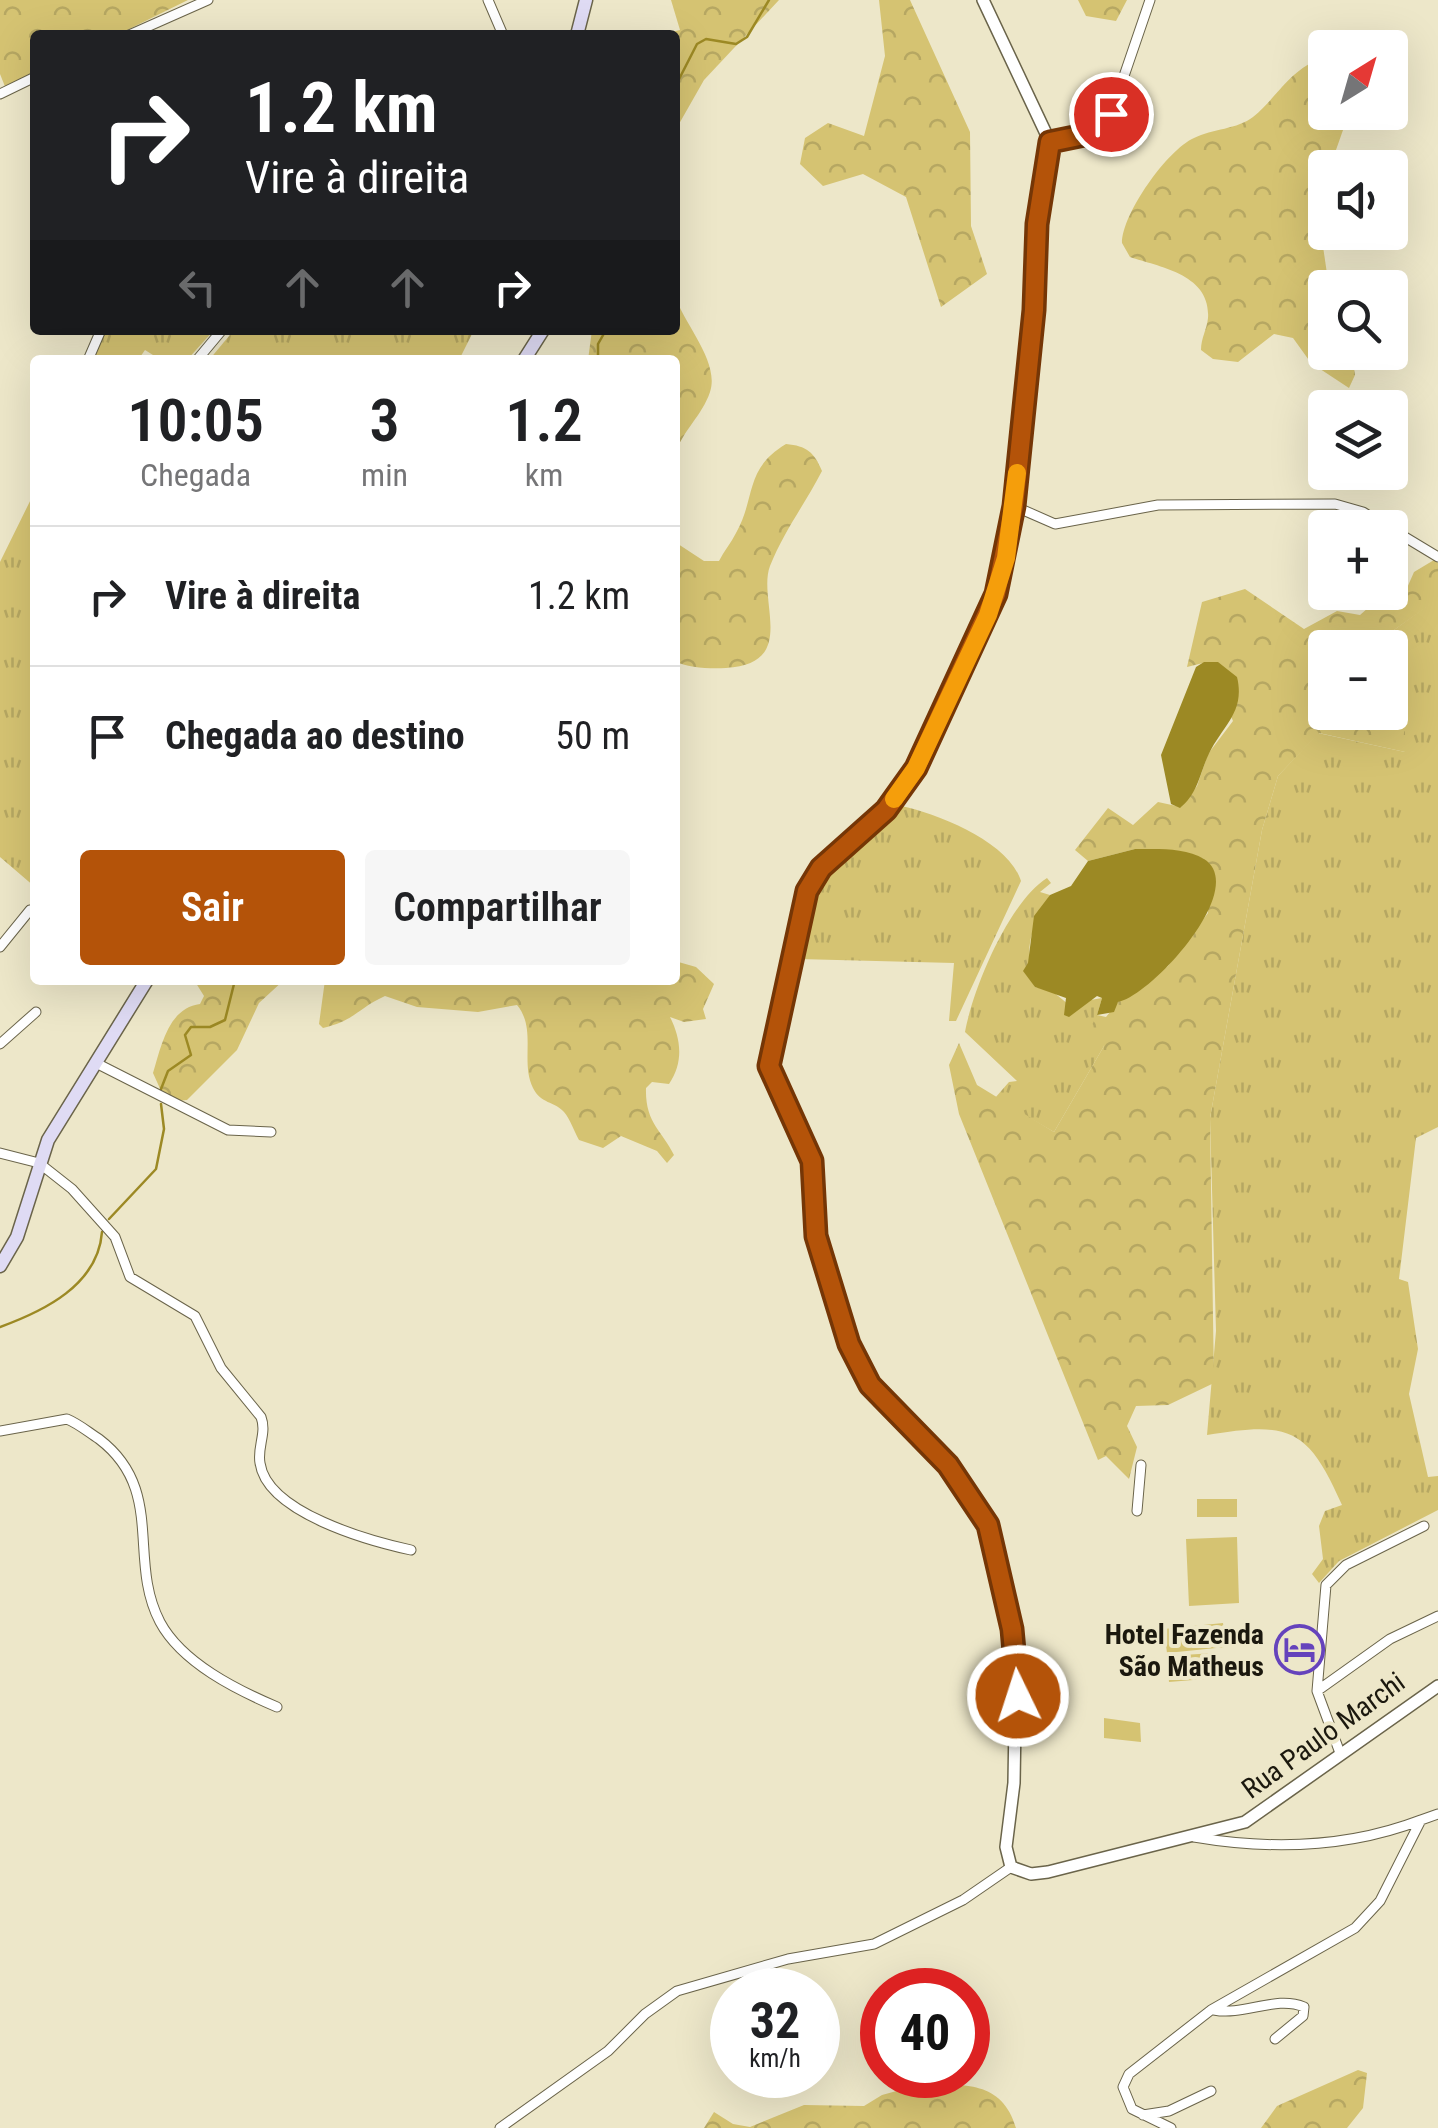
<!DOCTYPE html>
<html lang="pt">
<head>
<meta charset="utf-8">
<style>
	:root { --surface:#fff; --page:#f6f6f6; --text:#202124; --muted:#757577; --line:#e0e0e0; --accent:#b45309 }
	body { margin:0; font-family:"Roboto Condensed",sans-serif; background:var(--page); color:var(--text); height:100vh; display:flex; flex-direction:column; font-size:38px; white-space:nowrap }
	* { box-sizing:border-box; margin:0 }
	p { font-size:32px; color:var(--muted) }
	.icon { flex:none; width:55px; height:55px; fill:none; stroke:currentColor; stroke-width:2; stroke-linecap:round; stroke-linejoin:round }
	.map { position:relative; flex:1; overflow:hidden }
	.details { position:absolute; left:30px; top:355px; width:650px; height:630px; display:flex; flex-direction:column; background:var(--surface); border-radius:10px; box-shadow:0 10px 40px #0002 }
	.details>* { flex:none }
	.banner { position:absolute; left:30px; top:30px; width:650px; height:305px; border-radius:10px; box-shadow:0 10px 40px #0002; background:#202124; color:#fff; overflow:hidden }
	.needle { width:65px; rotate:37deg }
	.fabs { position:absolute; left:1308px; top:30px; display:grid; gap:20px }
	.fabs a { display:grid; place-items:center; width:100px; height:100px; border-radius:10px; background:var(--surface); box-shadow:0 10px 40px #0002; font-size:50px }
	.speed { position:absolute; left:710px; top:1968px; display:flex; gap:20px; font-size:50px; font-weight:700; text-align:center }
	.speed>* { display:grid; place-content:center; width:130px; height:130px; border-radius:50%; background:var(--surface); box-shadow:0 10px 40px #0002; line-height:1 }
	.speed small { font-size:25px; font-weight:400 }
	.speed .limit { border:15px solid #d22; background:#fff; color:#111 }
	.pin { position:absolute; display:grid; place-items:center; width:85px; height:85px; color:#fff; margin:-42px; border:5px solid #fff; border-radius:50%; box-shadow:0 2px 10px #0007 }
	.me { position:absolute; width:110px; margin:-55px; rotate:356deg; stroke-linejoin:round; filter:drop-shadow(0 0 8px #0008) }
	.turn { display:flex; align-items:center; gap:35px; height:210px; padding:0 50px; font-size:45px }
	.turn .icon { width:130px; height:130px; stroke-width:2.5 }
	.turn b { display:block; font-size:70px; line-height:85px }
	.lanes { display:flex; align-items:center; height:95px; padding:0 50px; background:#0003; justify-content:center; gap:50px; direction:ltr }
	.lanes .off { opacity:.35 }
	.eta { display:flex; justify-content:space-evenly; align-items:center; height:170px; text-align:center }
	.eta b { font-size:60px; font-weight:600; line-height:70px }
	.cta { display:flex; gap:20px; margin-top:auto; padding:20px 50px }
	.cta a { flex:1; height:115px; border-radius:10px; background:var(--accent); color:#fff; font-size:40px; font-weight:600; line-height:115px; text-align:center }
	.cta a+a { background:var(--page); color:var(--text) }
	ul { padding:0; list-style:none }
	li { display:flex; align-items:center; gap:30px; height:140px; padding:0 50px; border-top:2px solid var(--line) }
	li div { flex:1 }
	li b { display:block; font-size:38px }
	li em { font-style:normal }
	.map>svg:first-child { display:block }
	.grass { fill:url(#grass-tufts) }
	.forest { fill:url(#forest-crowns) }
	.pitch { fill:#d5c372 }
	.water { fill:#9c8924 }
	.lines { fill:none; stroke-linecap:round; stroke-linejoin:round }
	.stream { stroke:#9c8924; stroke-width:2.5 }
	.minor-casing { stroke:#6a644a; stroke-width:11 }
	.tertiary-casing { stroke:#6a644a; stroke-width:14 }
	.secondary-casing { stroke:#6a644a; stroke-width:15 }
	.minor { stroke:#fff; stroke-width:9 }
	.tertiary { stroke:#fff; stroke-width:11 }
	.secondary { stroke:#dfdbf4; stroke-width:12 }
	.route-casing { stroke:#753606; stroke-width:25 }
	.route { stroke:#b45309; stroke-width:18 }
	.slow { stroke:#f59e0b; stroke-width:18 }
	.labels { text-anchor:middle; stroke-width:8; stroke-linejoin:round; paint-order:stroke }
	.poi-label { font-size:28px; font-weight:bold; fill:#1b180e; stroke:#ede7c9; text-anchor:end }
	.street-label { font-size:28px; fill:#1b180e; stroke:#ede7c9 }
</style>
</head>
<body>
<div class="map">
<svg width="1438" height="2128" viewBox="0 0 1438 2128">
	<defs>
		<pattern id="grass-tufts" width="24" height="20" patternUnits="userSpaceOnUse" patternTransform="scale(2.5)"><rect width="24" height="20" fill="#d5c372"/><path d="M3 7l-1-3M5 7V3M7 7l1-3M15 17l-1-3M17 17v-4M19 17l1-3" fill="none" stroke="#b6a762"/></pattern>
		<pattern id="forest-crowns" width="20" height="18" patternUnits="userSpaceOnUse" patternTransform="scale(2.5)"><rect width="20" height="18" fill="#d5c372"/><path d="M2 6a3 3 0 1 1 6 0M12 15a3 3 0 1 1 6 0" fill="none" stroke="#b6a762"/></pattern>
	</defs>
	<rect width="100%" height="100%" fill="#ede7c9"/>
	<path class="grass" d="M 105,330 L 214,330 L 187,360 L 161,360 L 145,350 L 138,360 L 91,360 Z
		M 234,330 L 474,330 L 459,360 L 209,360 Z
		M 35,491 L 35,887 L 0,857 L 0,562 Z
		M 1438,598 L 1438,1127 L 1416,1138 L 1399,1279 L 1408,1282 L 1418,1349 L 1409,1394 L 1428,1477 L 1438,1476 L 1438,1510 L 1339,1561 L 1319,1583 L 1312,1574 L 1323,1559 L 1319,1526 L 1325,1511 L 1342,1505 C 1308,1428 1290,1421 1207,1435 L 1216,1331 L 1210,1118 L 1262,830 L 1278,776 L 1318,733 L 1405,752 L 1405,698 L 1390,682 L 1390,648 L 1383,647 L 1387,635 Z
		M 901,806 C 939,814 1009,842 1021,881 L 956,1021 L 949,1021 L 954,963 L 798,959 L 818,887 Z
		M 1047,878 L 1051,883 L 1040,892 L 1050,895 C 1031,931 1023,945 1035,987 L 1052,991 L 1068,1004 L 1102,998 L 1097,1015 L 1104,1046 L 1054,1132 L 995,1098 L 1009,1082 L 1017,1081 L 965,1032 C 973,988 1009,902 1047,878 Z"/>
	<path class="forest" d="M 0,0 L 188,0 L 117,35 L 35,35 L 35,72 L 6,89 L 0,74 Z
		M 671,0 L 779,0 L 704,80 L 675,131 L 675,35 L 663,34 L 680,30 Z
		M 879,0 L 910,0 L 970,132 L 971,226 L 987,274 L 941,307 L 906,197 L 863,174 L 823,186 L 800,164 L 805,138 L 828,123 L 864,136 L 885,56 Z
		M 1078,0 L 1127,0 L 1116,21 L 1086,16 Z
		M 1309,64 L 1325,65 L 1325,112 L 1349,113 L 1330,167 L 1325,168 L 1317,206 L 1329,287 L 1325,288 L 1325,352 L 1352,353 L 1355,375 L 1349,388 L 1311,363 L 1293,338 L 1274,334 L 1238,362 L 1213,359 L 1201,350 C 1201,338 1207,329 1208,318 C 1211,274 1159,267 1130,257 L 1122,243 C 1122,214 1167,150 1194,138 C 1212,129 1238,129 1253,117 C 1273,101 1285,78 1309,64 Z
		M 675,296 C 684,324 720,362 710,392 C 702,416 682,431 675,455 L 675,360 L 588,360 L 592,330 L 675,330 Z
		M 786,444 C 807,446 814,452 822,471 C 805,504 784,531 770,566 C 757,600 799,664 726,668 C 711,669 687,668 675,661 L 675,542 L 704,561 L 719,561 C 724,551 731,543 736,533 C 756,498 744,469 786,444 Z
		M 1434,560 L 1438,563 L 1438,599 L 1387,635 L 1383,647 L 1325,648 L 1325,712 L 1390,712 L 1390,682 L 1405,698 L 1405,752 L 1319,733 L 1278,776 L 1262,830 L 1210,1118 L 1214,1383 L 1168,1405 L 1136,1406 L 1127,1426 L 1137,1447 L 1129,1479 L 1106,1456 L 1098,1460 L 959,1114 L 949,1065 L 959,1043 L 977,1085 L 1054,1132 L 1104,1046 L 1088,1033 L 1097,1015 L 1106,1017 L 1118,1002 L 1168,966 L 1208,913 L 1204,859 L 1186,853 L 1135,849 L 1088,861 L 1075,850 L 1108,808 L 1133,825 L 1158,802 L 1181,807 L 1197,786 L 1208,754 L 1233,721 L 1207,662 L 1187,667 L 1202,602 L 1245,589 L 1304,629 L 1337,611 L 1360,615 L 1385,593 L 1407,588 L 1414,572 Z
		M 675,961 L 696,967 L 714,984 L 703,1009 L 706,1019 L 684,1022 L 670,1017 C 681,1039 684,1062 669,1084 L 652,1082 L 646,1088 C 645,1123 662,1130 674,1155 L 667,1163 L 657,1151 L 621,1136 L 603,1148 L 579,1140 C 574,1131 570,1119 564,1112 C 554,1101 541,1104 533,1088 C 520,1062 537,1029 517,1005 L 478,1012 L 417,1007 L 385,996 C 358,1008 356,1020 323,1028 L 319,1024 L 325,980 L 675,980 Z
		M 194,980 L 284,980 L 259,1003 L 237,1050 L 187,1100 L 177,1101 L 162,1093 L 153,1073 C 161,1047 168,1008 200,1004 L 204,996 Z
		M 1358,2070 L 1367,2073 L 1363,2108 L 1347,2128 L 1261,2128 L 1277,2106 Z
		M 922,2084 C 964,2085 1002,2080 1016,2128 L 704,2128 L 714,2112 L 733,2124 L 750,2127 L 804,2105 L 864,2106 L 882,2095 Z"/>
	<path class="pitch" d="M 1197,1499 L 1237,1499 L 1237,1517 L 1197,1517 Z
		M 1237,1537 L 1239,1603 L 1189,1606 L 1186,1539 Z
		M 1223,1623 L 1226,1647 L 1167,1653 L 1164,1629 Z
		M 1215,1653 L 1217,1678 L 1169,1682 L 1167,1656 Z
		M 1104,1718 L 1140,1723 L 1141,1742 L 1104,1738 Z"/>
	<path class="water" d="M 1204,662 L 1218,662 L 1237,677 C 1246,714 1220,727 1207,758 C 1199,777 1197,794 1180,808 L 1171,804 L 1161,755 L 1196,667 Z
		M 1135,849 C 1156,849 1185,847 1204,859 C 1250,888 1151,996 1118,1002 L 1114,1012 L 1097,1015 L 1102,998 L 1097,996 L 1069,1017 L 1064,1015 L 1066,998 L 1035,987 L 1023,971 L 1028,963 L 1034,916 L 1050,895 L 1071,886 L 1088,861 Z"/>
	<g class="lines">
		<path class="stream" d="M 675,87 L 697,44 L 706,39 L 736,44 L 747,37 L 769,0
			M 598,360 L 598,344 L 606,330
			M 161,1089 L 168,1071 L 191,1055 L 185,1035 L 191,1027 L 210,1027 L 225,1020 L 235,980
			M 109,1219 L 156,1169 L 164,1129 L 161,1104
			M 0,1327 C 44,1311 98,1285 102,1232"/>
		<defs>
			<path id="minor" d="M 488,0 L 503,35
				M 129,35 L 208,0
				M 0,94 L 35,77
				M 1050,142 L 1094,133 L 1111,114 L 1150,0
				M 88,360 L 101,330
				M 197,360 L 222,330
				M 1014,506 L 1055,524 L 1158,505 L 1335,504 L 1363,512 L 1389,528
				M 1390,528 L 1438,557
				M 0,947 L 30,910
				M 0,1044 L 36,1012
				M 98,1064 L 228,1130 L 271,1132
				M 0,1153 L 39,1163 L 72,1189 L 115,1237 L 130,1277 L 195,1316 L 221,1368 L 261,1417 C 267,1433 257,1447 260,1463 C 267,1513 370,1541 411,1550
				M 0,1431 L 67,1419 C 79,1424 88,1432 99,1439 C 166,1490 127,1559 160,1622 C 182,1663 237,1690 277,1707
				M 1137,1511 L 1141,1465
				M 1317,1691 L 1390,1639 L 1438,1616
				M 1340,1753 L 1317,1691 L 1326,1585 L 1346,1565 L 1424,1526
				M 1421,1820 L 1438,1814
				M 1214,2010 C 1244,2016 1276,1995 1304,2007 L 1303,2016 L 1275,2039
				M 1143,2115 L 1169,2111 L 1211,2091
				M 500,2128 L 608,2051 L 645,2014 L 677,1991 L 788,1959 L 874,1944 L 963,1900 L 1011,1867
				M 1171,2128 L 1132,2109 L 1123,2087 L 1129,2074 L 1211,2010 L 1355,1928 L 1380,1901 L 1421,1820 C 1348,1848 1270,1850 1194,1837"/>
			<path id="tertiary" d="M 983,0 L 1050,142 L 1040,195 L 1034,310 L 1006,558 L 988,615 L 917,768 L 886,809 L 821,868 L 807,891 L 769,1065 L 812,1161 L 816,1236 L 849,1344 L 870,1385 L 949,1465 L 988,1525 L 1003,1579 L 1016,1660 L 1014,1783 L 1006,1847 L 1011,1867 L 1031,1874 L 1048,1872 L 1245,1822 L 1438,1686"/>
			<path id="secondary" d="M 577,35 L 586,0
				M 524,360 L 543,330
				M 0,1266 L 17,1237 L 48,1140 L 147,980"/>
		</defs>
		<use href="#minor" class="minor-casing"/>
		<use href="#tertiary" class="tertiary-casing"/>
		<use href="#secondary" class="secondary-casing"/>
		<use href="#minor" class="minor"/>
		<use href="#tertiary" class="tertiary"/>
		<use href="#secondary" class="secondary"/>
	</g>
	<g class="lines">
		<defs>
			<path id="route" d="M 1018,1696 L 1012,1629 L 988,1525 L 948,1465 L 870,1385 L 849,1344 L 816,1236 L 812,1161 L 769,1066 L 807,891 L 821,868 L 886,810 L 916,768 L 996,594 L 1014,506 L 1034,310 L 1037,224 L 1050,142 L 1094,133 L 1111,114"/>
		</defs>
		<use href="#route" class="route-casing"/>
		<use href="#route" class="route"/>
		<path class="slow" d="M 894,799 L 916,768 L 988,615 L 1006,558 L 1017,473"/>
	</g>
	<defs>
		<symbol id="hotel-ring" viewBox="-11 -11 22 22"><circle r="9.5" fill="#ede7c9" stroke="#6543bc" stroke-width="1.5"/><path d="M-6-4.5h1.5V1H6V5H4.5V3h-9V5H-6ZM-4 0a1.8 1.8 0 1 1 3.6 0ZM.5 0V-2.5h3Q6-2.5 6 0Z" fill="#6543bc"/></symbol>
	</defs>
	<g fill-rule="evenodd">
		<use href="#hotel-ring" x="1272" y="1622" width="55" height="55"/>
	</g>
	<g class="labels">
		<g class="poi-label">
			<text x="1264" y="1644">Hotel Fazenda<tspan x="1264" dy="32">São Matheus</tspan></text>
		</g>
		<g class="street-label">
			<text transform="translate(1323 1735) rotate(-36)" y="10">Rua Paulo Marchi</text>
		</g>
	</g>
</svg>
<div class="fabs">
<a><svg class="needle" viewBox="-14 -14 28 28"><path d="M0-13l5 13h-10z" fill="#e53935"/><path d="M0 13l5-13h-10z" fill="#757577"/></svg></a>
<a><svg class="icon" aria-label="sound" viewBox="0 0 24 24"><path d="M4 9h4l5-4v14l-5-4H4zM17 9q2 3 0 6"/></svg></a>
<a><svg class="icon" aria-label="search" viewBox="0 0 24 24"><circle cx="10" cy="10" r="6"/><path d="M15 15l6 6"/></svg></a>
<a><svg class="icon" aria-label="layers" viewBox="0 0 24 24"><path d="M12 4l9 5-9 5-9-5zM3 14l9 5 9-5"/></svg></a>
<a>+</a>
<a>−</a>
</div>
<div class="speed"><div>32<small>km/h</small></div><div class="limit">40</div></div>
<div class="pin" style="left:1111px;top:114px;background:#d93025"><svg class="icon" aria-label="arrive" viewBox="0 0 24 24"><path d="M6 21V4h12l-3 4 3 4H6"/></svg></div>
<svg class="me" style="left:1018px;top:1696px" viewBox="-20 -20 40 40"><circle r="17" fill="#b45309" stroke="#fff" stroke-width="3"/><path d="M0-11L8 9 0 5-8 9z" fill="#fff"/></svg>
<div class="banner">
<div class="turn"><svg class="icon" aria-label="right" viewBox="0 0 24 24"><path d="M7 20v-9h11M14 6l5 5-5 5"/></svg><div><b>1.2 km</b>Vire à direita</div></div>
<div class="lanes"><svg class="icon off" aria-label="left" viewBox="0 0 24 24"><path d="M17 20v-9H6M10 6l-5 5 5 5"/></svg><svg class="icon off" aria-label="ahead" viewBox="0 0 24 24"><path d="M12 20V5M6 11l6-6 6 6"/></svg><svg class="icon off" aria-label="ahead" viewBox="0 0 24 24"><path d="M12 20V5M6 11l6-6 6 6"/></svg><svg class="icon" aria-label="right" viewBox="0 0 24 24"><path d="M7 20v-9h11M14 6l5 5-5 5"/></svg></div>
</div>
<section class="details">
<div class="eta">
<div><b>10:05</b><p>Chegada</p></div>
<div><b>3</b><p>min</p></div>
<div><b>1.2</b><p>km</p></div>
</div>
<ul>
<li><svg class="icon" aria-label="right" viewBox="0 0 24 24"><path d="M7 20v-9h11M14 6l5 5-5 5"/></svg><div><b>Vire à direita</b></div><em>1.2 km</em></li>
<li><svg class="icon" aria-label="arrive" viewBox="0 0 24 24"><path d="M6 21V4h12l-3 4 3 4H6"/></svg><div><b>Chegada ao destino</b></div><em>50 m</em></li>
</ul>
<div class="cta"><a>Sair</a><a>Compartilhar</a></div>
</section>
</div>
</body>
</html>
